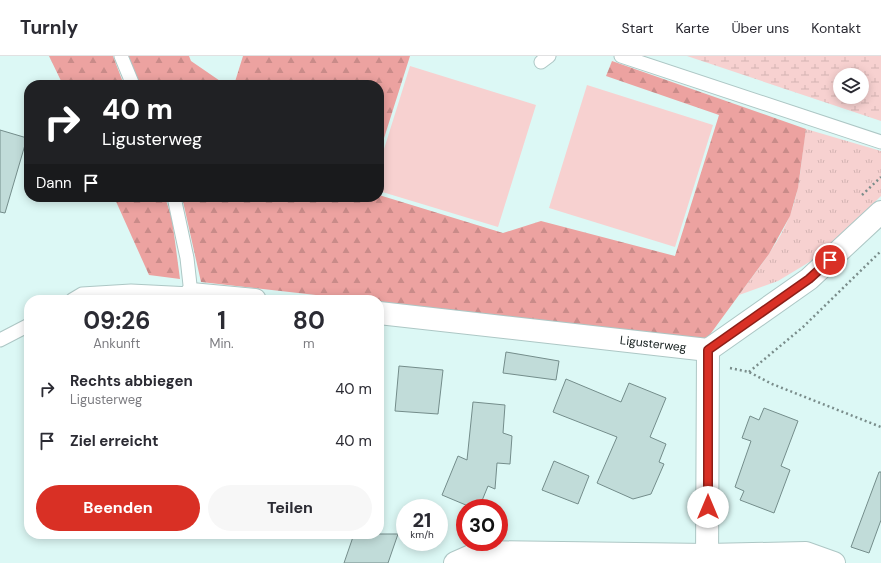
<!DOCTYPE html>
<html lang="de">
<head>
<meta charset="utf-8">
<style>
	:root { --surface:#fff; --page:#f7f7f7; --text:#2b2b33; --muted:#7c7c81; --line:#e1e1e2; --accent:#d93025 }
	body { margin:0; font-family:"DM Sans",sans-serif; background:var(--page); color:var(--text); height:100vh; display:flex; flex-direction:column; font-size:15px; white-space:nowrap }
	* { box-sizing:border-box; margin:0 }
	p { font-size:13px; color:var(--muted) }
	.icon { flex:none; width:22px; height:22px; fill:none; stroke:currentColor; stroke-width:2; stroke-linecap:round; stroke-linejoin:round }
	.map { position:relative; flex:1; overflow:hidden }
	.panel { position:absolute; left:24px; top:239px; width:360px; height:244px; display:flex; flex-direction:column; background:var(--surface); border-radius:16px; box-shadow:0 2px 10px #0003 }
	.panel>* { flex:none }
	.guide { position:absolute; left:24px; top:24px; width:360px; height:122px; border-radius:16px; box-shadow:0 2px 10px #0003; background:#202124; color:#fff; overflow:hidden }
	.fabs { position:absolute; left:833px; top:12px; display:grid; gap:8px }
	.fabs a { display:grid; place-items:center; width:36px; height:36px; border-radius:50%; background:var(--surface); box-shadow:0 2px 10px #0003; font-size:20px }
	.speed { position:absolute; left:396px; top:443px; display:flex; gap:8px; font-size:20px; font-weight:700; text-align:center }
	.speed>* { display:grid; place-content:center; width:52px; height:52px; border-radius:50%; background:var(--surface); box-shadow:0 2px 10px #0003; line-height:1 }
	.speed small { font-size:10px; font-weight:400 }
	.speed .limit { border:6px solid #d22; background:#fff; color:#111 }
	.pin { position:absolute; display:grid; place-items:center; width:34px; height:34px; color:#fff; margin:-17px; border:2px solid #fff; border-radius:50%; box-shadow:0 1px 4px #0007 }
	.me { position:absolute; width:44px; margin:-22px; rotate:0deg; stroke-linejoin:round; filter:drop-shadow(0 0 3px #0008) }
	.turn { display:flex; align-items:center; gap:14px; height:84px; padding:0 12px; font-size:18px }
	.turn .icon { width:52px; height:52px; stroke-width:2.5 }
	.turn b { display:block; font-size:28px; line-height:34px }
	.then { display:flex; align-items:center; height:38px; padding:0 12px; background:#0003; gap:8px; font-size:15px }
	.eta { display:flex; justify-content:space-evenly; align-items:center; height:68px; text-align:center }
	.eta b { font-size:24px; font-weight:700; line-height:28px }
	.action { display:flex; gap:8px; margin-top:auto; padding:8px 12px }
	.action a { flex:1; height:46px; border-radius:24px; background:var(--accent); color:#fff; font-size:16px; font-weight:700; line-height:46px; text-align:center }
	.action a+a { background:var(--page); color:var(--text) }
	ul { padding:0; list-style:none }
	li { display:flex; align-items:center; gap:12px; height:52px; padding:0 12px }
	li div { flex:1 }
	li b { display:block; font-size:15px }
	li em { font-style:normal }
	header { display:flex; align-items:center; gap:24px; box-sizing:border-box; height:56px; padding:0 20px; background:var(--surface); border-bottom:1px solid var(--line) }
	header strong { font-size:19px }
	nav { display:flex; gap:22px; margin-inline-start:auto; font-size:14px }
	.map>svg:first-child { display:block }
	.grass { fill:url(#grass-tufts) }
	.forest { fill:url(#forest-firs) }
	.wetland { fill:url(#wetland-marsh); fill-rule:evenodd }
	.garden { fill:#f7d1d0 }
	.building { fill:#c1dcd9; stroke:#748d8b }
	.lines { fill:none; stroke-linecap:round; stroke-linejoin:round }
	.lane-casing { stroke:#adc7c5; stroke-width:15 }
	.street-casing { stroke:#adc7c5; stroke-width:24 }
	.path { stroke:#7a8d8b; stroke-width:2.5; stroke-dasharray:2 3; stroke-linecap:butt }
	.lane { stroke:#fff; stroke-width:13 }
	.street { stroke:#fff; stroke-width:22 }
	.route-casing { stroke:#8d1f18; stroke-width:10 }
	.route { stroke:#d93025; stroke-width:7 }
	.labels { text-anchor:middle; stroke-width:4; stroke-linejoin:round; paint-order:stroke }
	.street-label { font-size:12px; fill:#121c1b; stroke:#fff }
</style>
</head>
<body>
<header>
<strong>Turnly</strong>
<nav><a>Start</a><a>Karte</a><a>Über uns</a><a>Kontakt</a></nav>
</header>
<div class="map">
<svg width="881" height="507" viewBox="0 0 881 507">
	<defs>
		<pattern id="grass-tufts" width="24" height="20" patternUnits="userSpaceOnUse"><rect width="24" height="20" fill="#f7d1d0"/><path d="M3 7l-1-3M5 7V3M7 7l1-3M15 17l-1-3M17 17v-4M19 17l1-3" fill="none" stroke="#d3b3b2"/></pattern>
		<pattern id="forest-firs" width="22" height="20" patternUnits="userSpaceOnUse"><rect width="22" height="20" fill="#eca2a0"/><path d="M5 1l3.5 6h-7zM16 11l3.5 6h-7z" fill="#c98b89"/></pattern>
		<pattern id="wetland-marsh" width="20" height="14" patternUnits="userSpaceOnUse"><rect width="20" height="14" fill="#f7d1d0"/><path d="M1 5h8M5 5V1M11 12h8M15 12V8" fill="none" stroke="#d3b3b2"/></pattern>
	</defs>
	<rect width="100%" height="100%" fill="#dcf8f5"/>
	<path class="grass" d="M 806,73 L 881,95 L 881,140 L 821,199 L 778,225 L 739,239 C 757,214 779,188 790,159 C 801,132 801,101 806,73 Z"/>
	<path class="forest" d="M 49,0 L 113,0 L 124,29 L 63,29 Z
		M 127,0 L 189,0 L 191,5 L 226,29 L 140,29 Z
		M 243,0 L 410,0 L 379,98 L 379,29 L 234,29 Z
		M 612,5 L 806,73 L 798,132 L 790,160 L 769,198 L 706,284 L 379,246 L 379,244 L 360,244 L 201,226 L 182,141 L 379,141 L 379,139 L 503,177 L 541,165 L 675,200 L 719,59 L 606,20 Z
		M 114,141 L 165,141 L 172,163 L 180,223 L 149,219 Z"/>
	<path class="wetland" d="M 687,0 L 881,0 L 881,65 ZM 840,19 L 862,19 L 862,41 L 840,41 Z"/>
	<path class="garden" d="M 410,10 L 536,49 L 498,171 L 379,135 L 379,109 Z
		M 587,29 L 713,69 L 675,191 L 549,152 Z"/>
	<path class="building" d="M 0,74 L 27,82 L 5,157 L 0,156 Z
		M 506,296 L 559,305 L 556,324 L 503,317 Z
		M 399,310 L 443,314 L 438,358 L 395,355 Z
		M 566,323 L 621,346 L 629,327 L 666,342 L 650,381 L 666,388 L 659,406 L 664,408 L 651,438 L 633,443 L 597,427 L 617,381 L 553,356 Z
		M 473,346 L 505,349 L 503,377 L 512,380 L 510,408 L 497,407 L 495,433 L 488,430 L 479,452 L 473,452 L 442,439 L 458,400 L 467,404 Z
		M 764,352 L 798,365 L 781,410 L 790,414 L 774,457 L 740,444 L 744,435 L 735,431 L 751,385 L 742,382 L 750,360 L 759,364 Z
		M 554,405 L 589,420 L 578,448 L 542,434 Z
		M 879,416 L 881,416 L 881,464 L 869,497 L 851,491 Z
		M 354,478 L 398,478 L 388,507 L 344,507 Z"/>
	<g class="lines">
		<defs>
			<path id="lane" d="M 121,0 L 133,29
				M 621,0 L 881,86
				M 541,6 L 549,0
				M 72,244 L 82,238 L 131,235 L 191,238 L 187,202 L 174,141
				M 0,284 L 29,269"/>
			<g id="street">
				<path d="M 191,238 L 255,244"/>
				<path id="s1" d="M 379,257 L 708,294 L 809,223 L 881,156"/>
				<path d="M 455,507 L 480,496 L 707,499 L 806,497 L 834,507"/>
				<path d="M 707,507 L 708,294"/>
			</g>
		</defs>
		<use href="#lane" class="lane-casing"/>
		<use href="#street" class="street-casing"/>
		<path class="path" d="M 862,139 L 881,121
			M 730,312 L 749,316 L 772,328 L 881,371
			M 749,316 L 803,271 L 881,195"/>
		<use href="#lane" class="lane"/>
		<use href="#street" class="street"/>
	</g>
	<g class="lines">
		<defs>
			<path id="route" d="M 708,451 L 708,294 L 809,223 L 830,204"/>
		</defs>
		<use href="#route" class="route-casing"/>
		<use href="#route" class="route"/>
	</g>
	<g class="labels">
		<g class="street-label">
			<text dy="4" stroke="none"><textPath href="#s1" startOffset="276">Ligusterweg</textPath></text>
		</g>
	</g>
</svg>
<div class="fabs">
<a><svg class="icon" aria-label="layers" viewBox="0 0 24 24"><path d="M12 4l9 5-9 5-9-5zM3 14l9 5 9-5"/></svg></a>
</div>
<div class="speed"><div>21<small>km/h</small></div><div class="limit">30</div></div>
<div class="pin" style="left:830px;top:204px;background:#d93025"><svg class="icon" aria-label="arrive" viewBox="0 0 24 24"><path d="M6 21V4h12l-3 4 3 4H6"/></svg></div>
<svg class="me" style="left:708px;top:451px" viewBox="-20 -20 40 40"><circle r="19" fill="#fff"/><path d="M0-13L10 11 0 6-10 11z" fill="#d93025"/></svg>
<div class="guide">
<div class="turn"><svg class="icon" aria-label="right" viewBox="0 0 24 24"><path d="M7 20v-9h11M14 6l5 5-5 5"/></svg><div><b>40 m</b>Ligusterweg</div></div>
<div class="then">Dann<svg class="icon" aria-label="arrive" viewBox="0 0 24 24"><path d="M6 21V4h12l-3 4 3 4H6"/></svg></div>
</div>
<section class="panel">
<div class="eta">
<div><b>09:26</b><p>Ankunft</p></div>
<div><b>1</b><p>Min.</p></div>
<div><b>80</b><p>m</p></div>
</div>
<ul>
<li><svg class="icon" aria-label="right" viewBox="0 0 24 24"><path d="M7 20v-9h11M14 6l5 5-5 5"/></svg><div><b>Rechts abbiegen</b><p>Ligusterweg</p></div><em>40 m</em></li>
<li><svg class="icon" aria-label="arrive" viewBox="0 0 24 24"><path d="M6 21V4h12l-3 4 3 4H6"/></svg><div><b>Ziel erreicht</b></div><em>40 m</em></li>
</ul>
<div class="action"><a>Beenden</a><a>Teilen</a></div>
</section>
</div>
</body>
</html>
